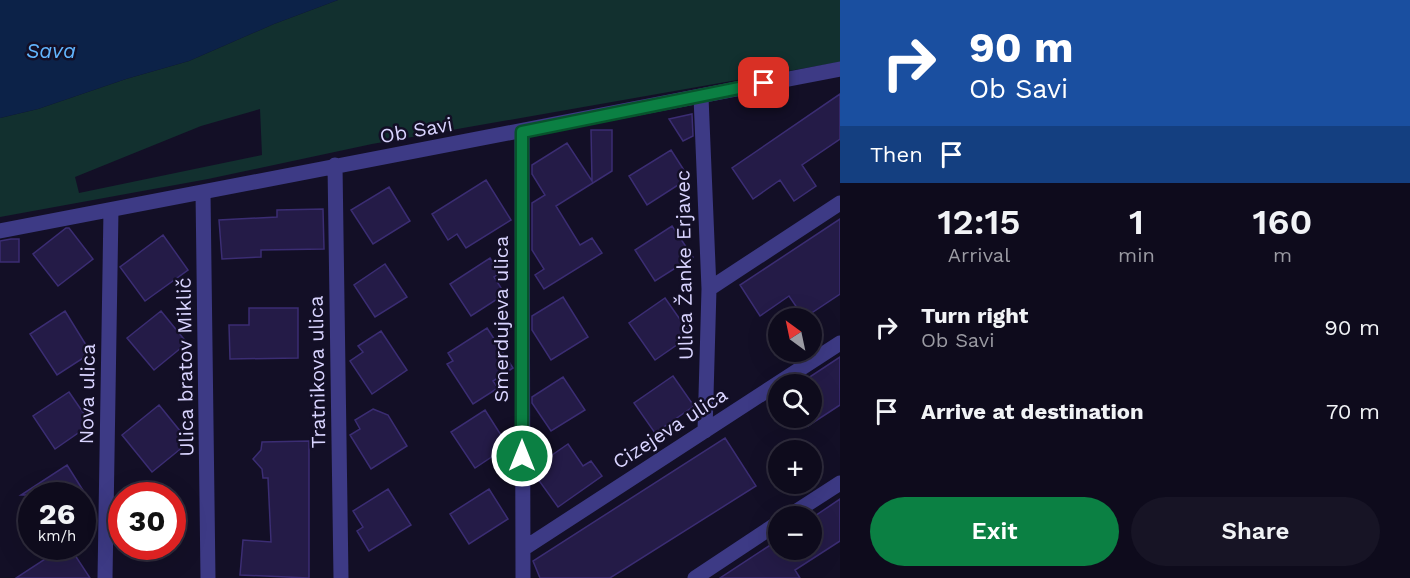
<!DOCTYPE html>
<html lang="en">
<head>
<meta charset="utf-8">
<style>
	:root { --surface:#0e0b1c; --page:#171425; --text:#f1f3f6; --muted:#9b9ba3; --line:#2e2b3b; --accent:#0b8043 }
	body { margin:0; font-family:"Work Sans",sans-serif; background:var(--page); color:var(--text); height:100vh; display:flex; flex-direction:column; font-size:22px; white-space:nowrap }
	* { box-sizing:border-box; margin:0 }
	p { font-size:20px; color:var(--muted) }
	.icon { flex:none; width:33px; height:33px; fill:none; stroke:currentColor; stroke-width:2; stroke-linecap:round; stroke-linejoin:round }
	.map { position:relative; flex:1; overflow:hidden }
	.side { display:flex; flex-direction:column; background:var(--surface); width:570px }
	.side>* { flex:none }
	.hud { background:#1a4fa0; color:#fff; overflow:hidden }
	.needle { width:39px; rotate:327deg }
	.buttons { position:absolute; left:768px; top:308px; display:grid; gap:12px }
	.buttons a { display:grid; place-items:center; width:54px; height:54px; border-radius:50%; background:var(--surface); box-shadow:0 6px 24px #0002,0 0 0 2px var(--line); font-size:30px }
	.speed { position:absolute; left:18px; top:482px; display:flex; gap:12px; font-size:30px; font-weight:700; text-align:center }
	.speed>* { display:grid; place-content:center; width:78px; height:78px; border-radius:50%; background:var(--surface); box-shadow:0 6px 24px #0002,0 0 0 2px var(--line); line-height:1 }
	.speed small { font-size:15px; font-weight:400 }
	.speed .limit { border:9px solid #d22; background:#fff; color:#111 }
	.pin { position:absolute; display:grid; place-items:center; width:51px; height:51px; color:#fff; margin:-26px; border-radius:12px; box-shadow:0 3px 9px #0006 }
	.me { position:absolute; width:66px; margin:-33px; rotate:0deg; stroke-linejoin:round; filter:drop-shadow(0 0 4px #0008) }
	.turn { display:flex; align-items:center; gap:21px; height:126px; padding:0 30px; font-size:27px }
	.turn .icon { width:78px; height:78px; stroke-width:2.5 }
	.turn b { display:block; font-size:42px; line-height:51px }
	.then { display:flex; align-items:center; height:57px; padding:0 30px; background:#0003; gap:12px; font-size:22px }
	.eta { display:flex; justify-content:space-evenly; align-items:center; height:102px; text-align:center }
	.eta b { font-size:36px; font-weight:600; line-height:42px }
	.button { display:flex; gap:12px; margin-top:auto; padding:12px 30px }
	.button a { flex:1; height:69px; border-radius:36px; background:var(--accent); color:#fff; font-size:24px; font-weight:600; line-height:69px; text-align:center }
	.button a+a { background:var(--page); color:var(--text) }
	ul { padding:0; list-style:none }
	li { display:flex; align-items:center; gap:18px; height:84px; padding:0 30px }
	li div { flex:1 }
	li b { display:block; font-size:22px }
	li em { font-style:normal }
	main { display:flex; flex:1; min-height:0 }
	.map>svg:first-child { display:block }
	.green { fill:#12302f; fill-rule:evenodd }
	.water { fill:#0c2248 }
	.building { fill:#241b47; stroke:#3b2d73; stroke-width:1.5 }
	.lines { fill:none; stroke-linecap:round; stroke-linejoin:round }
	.minor { stroke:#3d3a85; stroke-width:15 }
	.route-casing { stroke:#07532c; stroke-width:15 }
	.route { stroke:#0b8043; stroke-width:10 }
	.labels { text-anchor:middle; stroke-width:5; stroke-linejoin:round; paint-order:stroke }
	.street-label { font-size:20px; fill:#d9d4ff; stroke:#130f26 }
	.water-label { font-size:21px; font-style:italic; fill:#62b6ff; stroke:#130f26 }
</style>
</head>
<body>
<main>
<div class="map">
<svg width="840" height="578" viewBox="0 0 840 578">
	<rect width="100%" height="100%" fill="#130f26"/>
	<path class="green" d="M 338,0 L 840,0 L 840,62 L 372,144 L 208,179 L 0,217 L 0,118 L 38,109 L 126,79 L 189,61 L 274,24 ZM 260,109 L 262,155 L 79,193 L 75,177 L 201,126 Z"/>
	<path class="water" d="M 0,0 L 338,0 L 274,24 L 189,61 L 126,79 L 38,109 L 0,118 Z"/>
	<path class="building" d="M 840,94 L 840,139 L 802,165 L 816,186 L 794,201 L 780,180 L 753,199 L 732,168 Z
		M 692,114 L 693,136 L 683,141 L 669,119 Z
		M 591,130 L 612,130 L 612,171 L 556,206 L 580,245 L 592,238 L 602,253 L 544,289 L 535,275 L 544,269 L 532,250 L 532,203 L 545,195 L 532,174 L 532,165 L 567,143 L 592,181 Z
		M 671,150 L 689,178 L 647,205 L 629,176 Z
		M 486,180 L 511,220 L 466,248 L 457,234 L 448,240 L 432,214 Z
		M 389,187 L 410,221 L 373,244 L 351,210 Z
		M 323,209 L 324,249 L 261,250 L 261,257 L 222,259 L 219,220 L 277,217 L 277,210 Z
		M 840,219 L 840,294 L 804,318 L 789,296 L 760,316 L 740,285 Z
		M 672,226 L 693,257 L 655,281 L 635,250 Z
		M 66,228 L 69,228 L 93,259 L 58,286 L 33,254 Z
		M 163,235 L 188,270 L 145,301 L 120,267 Z
		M 11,239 L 19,239 L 19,262 L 0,262 L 0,241 Z
		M 490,258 L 500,273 L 494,277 L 505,294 L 471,316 L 450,284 Z
		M 385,264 L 407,297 L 375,317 L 354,285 Z
		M 563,297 L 588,337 L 551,360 L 532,330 L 532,316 Z
		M 665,298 L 691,335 L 655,360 L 629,323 Z
		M 249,308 L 298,308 L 298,358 L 230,359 L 229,325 L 249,325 Z
		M 65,311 L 91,353 L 57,375 L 30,334 Z
		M 161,311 L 187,343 L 154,370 L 127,338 Z
		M 487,328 L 513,368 L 493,381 L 498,388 L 473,404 L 447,364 L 453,361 L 448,353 Z
		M 381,331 L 407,370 L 372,394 L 350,361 L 363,352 L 358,346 Z
		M 840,357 L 840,405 L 808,426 L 802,417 L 812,417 L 812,384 L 799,384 Z
		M 673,376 L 694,406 L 655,433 L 634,403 Z
		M 563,377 L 585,410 L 551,431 L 532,403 L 532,397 Z
		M 69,392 L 91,424 L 55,449 L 33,416 Z
		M 159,405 L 189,442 L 152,472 L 122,435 Z
		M 373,409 L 388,415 L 407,446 L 371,469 L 350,435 L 360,429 L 355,420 Z
		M 485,410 L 508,446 L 475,468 L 451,432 Z
		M 725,438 L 756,486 L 610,578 L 540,578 L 533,561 Z
		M 309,441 L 309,578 L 240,575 L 243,540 L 271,542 L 268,478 L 263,478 L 262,469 L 253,459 L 261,450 L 262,442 Z
		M 568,444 L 583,466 L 591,461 L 602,476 L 558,507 L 535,475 L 548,465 L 545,460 Z
		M 67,465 L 86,495 L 21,495 Z
		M 388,489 L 411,525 L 369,551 L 357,531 L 363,527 L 353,511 Z
		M 489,489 L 508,519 L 469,544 L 450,514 Z
		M 840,499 L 840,541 L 795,570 L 800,578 L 720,578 L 778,540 L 778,549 L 812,549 L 812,518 Z
		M 65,546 L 69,546 L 90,578 L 16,578 Z"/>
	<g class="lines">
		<path class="minor" d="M 701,97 L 709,289 L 705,431
			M 522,132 L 523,578
			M 335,165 L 341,578
			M 203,192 L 208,578
			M 0,231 L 840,69
			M 709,289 L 840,203
			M 789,516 L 840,483
			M 523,549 L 840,343
			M 105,578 L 111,210
			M 695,578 L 778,523"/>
	</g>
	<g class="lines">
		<defs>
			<path id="route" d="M 522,456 L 522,132 L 764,83"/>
		</defs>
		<use href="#route" class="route-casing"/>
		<use href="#route" class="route"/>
	</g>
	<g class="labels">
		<g class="street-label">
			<text transform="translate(416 130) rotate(-10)" y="7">Ob Savi</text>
			<text transform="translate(684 265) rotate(-91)" y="7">Ulica Žanke Erjavec</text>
			<text transform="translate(501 319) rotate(-90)" y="7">Smerdujeva ulica</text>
			<text transform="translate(185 367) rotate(-91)" y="7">Ulica bratov Miklič</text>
			<text transform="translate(317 372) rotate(-91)" y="7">Tratnikova ulica</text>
			<text transform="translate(87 394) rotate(-89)" y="7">Nova ulica</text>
			<text transform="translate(670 428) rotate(-33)" y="7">Cizejeva ulica</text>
		</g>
		<g class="water-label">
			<text x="51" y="58">Sava</text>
		</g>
	</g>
</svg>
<div class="buttons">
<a><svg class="needle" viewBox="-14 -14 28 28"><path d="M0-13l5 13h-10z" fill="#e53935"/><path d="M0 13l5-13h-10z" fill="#9b9ba3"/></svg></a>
<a><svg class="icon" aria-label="search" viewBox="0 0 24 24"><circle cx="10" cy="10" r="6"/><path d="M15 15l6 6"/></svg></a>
<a>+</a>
<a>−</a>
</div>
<div class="speed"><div>26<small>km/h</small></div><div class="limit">30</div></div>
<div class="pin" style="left:764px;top:83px;background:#d93025"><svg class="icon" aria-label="arrive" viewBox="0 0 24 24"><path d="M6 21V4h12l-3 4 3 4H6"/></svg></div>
<svg class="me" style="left:522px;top:456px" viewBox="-20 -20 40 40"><circle r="17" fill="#0b8043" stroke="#fff" stroke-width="3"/><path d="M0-11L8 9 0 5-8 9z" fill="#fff"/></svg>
</div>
<section class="side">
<div class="hud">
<div class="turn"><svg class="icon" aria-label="right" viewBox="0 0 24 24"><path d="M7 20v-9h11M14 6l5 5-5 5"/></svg><div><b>90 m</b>Ob Savi</div></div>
<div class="then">Then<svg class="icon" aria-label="arrive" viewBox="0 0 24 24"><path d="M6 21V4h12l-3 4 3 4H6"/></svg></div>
</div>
<div class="eta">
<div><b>12:15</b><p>Arrival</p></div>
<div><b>1</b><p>min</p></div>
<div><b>160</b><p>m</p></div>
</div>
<ul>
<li><svg class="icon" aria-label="right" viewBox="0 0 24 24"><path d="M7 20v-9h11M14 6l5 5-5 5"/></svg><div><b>Turn right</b><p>Ob Savi</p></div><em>90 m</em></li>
<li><svg class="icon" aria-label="arrive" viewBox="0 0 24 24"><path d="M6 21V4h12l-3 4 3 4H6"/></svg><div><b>Arrive at destination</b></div><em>70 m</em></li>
</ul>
<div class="button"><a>Exit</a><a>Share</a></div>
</section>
</main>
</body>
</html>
